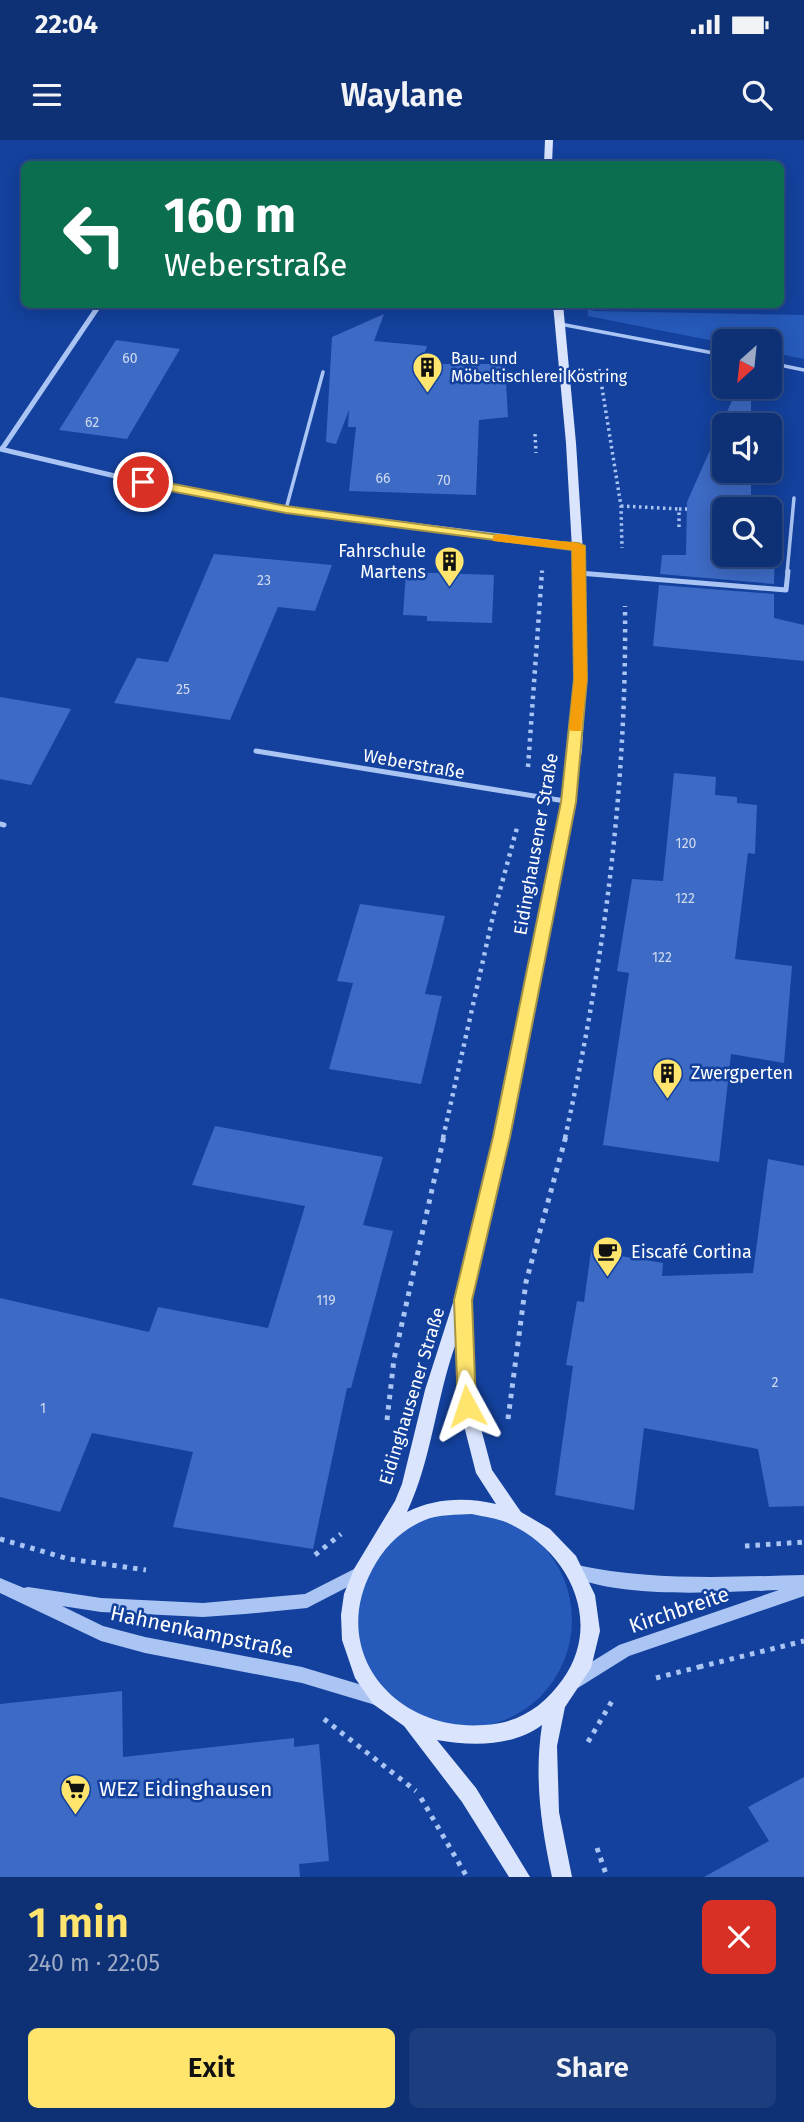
<!DOCTYPE html>
<html lang="en">
<head>
<meta charset="utf-8">
<style>
	:root { --surface:#0e3176; --page:#1c3d7e; --text:#f1f3f6; --muted:#9ba9c5; --line:#2e4c88; --accent:#ffe46d }
	body { margin:0; font-family:"Fira Sans",sans-serif; background:var(--page); color:var(--text); height:100vh; display:flex; flex-direction:column; font-size:26px; white-space:nowrap }
	* { box-sizing:border-box; margin:0 }
	p { font-size:23px; color:var(--muted) }
	.icon { flex:none; width:38px; height:38px; fill:none; stroke:currentColor; stroke-width:2; stroke-linecap:round; stroke-linejoin:round }
	.map { position:relative; height:1737px; overflow:hidden }
	.details { display:flex; flex-direction:column; background:var(--surface); flex:1 }
	.details>* { flex:none }
	.hud { position:absolute; left:21px; top:21px; width:763px; height:147px; border-radius:10px; box-shadow:0 4px 18px #0003,0 0 0 2px var(--line); background:#0b6e4f; color:#fff; overflow:hidden }
	.needle { width:46px; rotate:207deg }
	.tools { position:absolute; left:712px; top:189px; display:grid; gap:14px }
	.tools a { display:grid; place-items:center; width:70px; height:70px; border-radius:10px; background:var(--surface); box-shadow:0 4px 18px #0003,0 0 0 2px var(--line); font-size:35px }
	.pin { position:absolute; display:grid; place-items:center; width:60px; height:60px; color:#fff; margin:-30px; border:4px solid #fff; border-radius:50%; box-shadow:0 2px 7px #0007 }
	.me { position:absolute; width:77px; margin:-38px; rotate:355deg; stroke-linejoin:round; filter:drop-shadow(0 0 5px #0008) }
	.turn { display:flex; align-items:center; gap:24px; height:147px; padding:0 28px; font-size:32px }
	.turn .icon { width:91px; height:91px; stroke-width:2.5 }
	.turn b { display:block; font-size:49px; line-height:60px }
	.round { display:grid; place-items:center; flex:none; width:74px; height:74px; border-radius:10px; background:var(--page) }
	.headline { display:flex; align-items:center; justify-content:space-between; height:119px; padding:0 28px }
	h1 { font-size:42px; font-weight:600; line-height:52px; color:var(--accent) }
	.button { display:flex; gap:14px; margin-top:auto; padding:14px 28px }
	.button a { flex:1; height:80px; border-radius:10px; background:var(--accent); color:#111; font-size:28px; font-weight:600; line-height:80px; text-align:center }
	.button a+a { background:var(--page); color:var(--text) }
	.status { display:flex; justify-content:space-between; align-items:center; height:49px; padding:0 35px; background:var(--surface); direction:ltr }
	.status svg { height:19px; fill:currentColor }
	header { display:flex; justify-content:space-between; align-items:center; height:91px; padding:0 28px; background:var(--surface); font-size:32px; font-weight:600 }
	.map>svg:first-child { display:block }
	.green { fill:#265abb }
	.building { fill:#3d6ac4 }
	.lines { fill:none; stroke-linecap:round; stroke-linejoin:round }
	.path-far2 { stroke:#aac4f4; stroke-width:3.5; stroke-dasharray:2.5 3.5; stroke-linecap:butt }
	.path-far1 { stroke:#aac4f4; stroke-width:4.5; stroke-dasharray:3.5 5; stroke-linecap:butt }
	.path { stroke:#aac4f4; stroke-width:5; stroke-dasharray:4.5 6; stroke-linecap:butt }
	.service-far1 { stroke:#aac4f4; stroke-width:3.5 }
	.service { stroke:#aac4f4; stroke-width:5 }
	.minor { stroke:#aac4f4; stroke-width:5 }
	.tertiary { fill:#aac4f4; fill-rule:evenodd }
	.secondary { fill:#dae5fd; fill-rule:evenodd }
	.route { fill:#ffe46d; stroke:#a69447; stroke-width:2 }
	.slow { fill:#f59e0b }
	.labels { text-anchor:middle; stroke-width:5; stroke-linejoin:round; paint-order:stroke }
	.number-label { font-size:14px; fill:#cedaf0 }
	.far-poi-label { font-size:16px; fill:#fff; stroke:#13419d; text-anchor:start }
	.poi-label { font-size:18px; fill:#fff; stroke:#13419d; text-anchor:start }
	.street-label { font-size:18px; fill:#fff; stroke:#13419d }
	.near-street-label { font-size:21px; fill:#fff; stroke:#13419d }
	.near-poi-label { font-size:21px; fill:#fff; stroke:#13419d; text-anchor:start }
</style>
</head>
<body>
<div class="status"><b>22:04</b><svg viewBox="0 0 49 12"><path d="M0 12V9h3v3zM5 12V6h3v6zM10 12V3h3v9zM15 12V0h3v12zM26 1h20v11H26zM47 4h2v5h-2z"/></svg></div>
<header><svg class="icon" aria-label="menu" viewBox="0 0 24 24"><path d="M4 6h16M4 12h16M4 18h16"/></svg>Waylane<svg class="icon" aria-label="search" viewBox="0 0 24 24"><circle cx="10" cy="10" r="6"/><path d="M15 15l6 6"/></svg></header>
<div class="map">
<svg width="804" height="1737" viewBox="0 0 804 1737">
	<rect width="100%" height="100%" fill="#13419d"/>
	<path class="green" d="M 587,165 L 592,165 L 593,171 L 804,175 L 804,219 L 770,212 L 770,201 L 724,203 L 588,176 Z
		M356 1480a108 108 0 1 1 216 0a108 108 0 1 1-216 0Z"/>
	<path class="building" d="M 384,174 L 374,201 L 427,206 L 421,224 L 505,224 L 508,277 L 479,280 L 476,355 L 349,351 L 356,287 L 348,287 L 349,270 L 336,304 L 326,302 L 332,197 Z
		M 116,200 L 180,209 L 127,299 L 59,290 Z
		M 738,247 L 751,247 L 751,285 L 724,285 L 724,331 L 751,331 L 751,369 L 724,369 L 724,415 L 770,415 L 770,400 L 775,400 L 774,444 L 660,434 L 662,415 L 686,415 L 687,362 Z
		M 214,414 L 332,425 L 315,471 L 278,467 L 230,580 L 114,563 L 137,518 L 168,522 Z
		M 406,432 L 494,435 L 492,483 L 427,481 L 427,476 L 403,475 Z
		M 659,445 L 774,454 L 774,478 L 804,485 L 804,521 L 653,506 Z
		M 0,557 L 71,569 L 31,645 L 0,639 Z
		M 674,633 L 716,637 L 715,655 L 737,657 L 737,663 L 757,665 L 755,714 L 748,713 L 735,819 L 792,826 L 784,923 L 731,914 L 719,1022 L 603,1005 L 629,833 L 617,831 L 632,739 L 663,741 Z
		M 360,764 L 445,776 L 425,854 L 442,856 L 421,944 L 329,929 L 353,843 L 337,841 Z
		M 215,986 L 383,1017 L 363,1085 L 393,1091 L 351,1248 L 347,1248 L 313,1409 L 173,1387 L 193,1312 L 92,1293 L 60,1372 L 0,1357 L 0,1158 L 149,1192 L 158,1167 L 268,1188 L 305,1066 L 192,1045 Z
		M 768,1019 L 804,1026 L 804,1366 L 769,1367 L 758,1309 L 644,1288 L 634,1370 L 555,1355 L 573,1226 L 566,1225 L 577,1161 L 584,1162 L 591,1111 L 663,1123 L 662,1136 L 753,1133 Z
		M 122,1551 L 123,1617 L 294,1598 L 294,1607 L 319,1604 L 329,1721 L 299,1724 L 300,1737 L 0,1737 L 0,1564 Z
		M 804,1637 L 804,1737 L 704,1737 L 769,1701 L 748,1667 Z"/>
	<g class="lines">
		<path class="path-far2" d="M 599,229 L 621,366 L 622,408
			M 535,294 L 536,313
			M 621,366 L 679,369
			M 679,387 L 679,369 L 687,369
			M 542,433 L 542,430"/>
		<path class="path-far1" d="M 528,627 L 542,431
			M 443,998 L 493,776 L 518,684
			M 565,998 C 604,822 627,647 625,466"/>
		<path class="path" d="M 508,1279 L 526,1142 L 566,996
			M 387,1280 L 394,1219 L 444,996
			M 0,1399 L 69,1419 L 146,1430
			M 745,1406 L 804,1402
			M 315,1415 L 341,1394
			M 699,1527 L 804,1501
			M 656,1538 L 699,1527 L 697,1521
			M 324,1579 L 416,1651
			M 588,1602 L 612,1561
			M 421,1658 L 467,1737
			M 597,1708 L 607,1737"/>
		<path class="service-far1" d="M 560,184 L 724,215
			M 770,223 L 804,230
			M 286,369 L 323,232
			M 787,433 L 794,358"/>
		<path class="service" d="M 579,433 L 786,450 L 788,431
			M 256,611 L 565,661
			M 0,684 L 4,685"/>
		<path class="minor" d="M 0,309 L 166,348 L 286,369 L 578,406
			M 2,309 L 100,164"/>
		<path class="tertiary" d="M 577,1425 C 652,1441 727,1437 804,1435 L 804,1456 L 629,1516 L 573,1551 L 567,1549 L 565,1543 L 567,1537 L 619,1505 L 779,1450 C 718,1452 629,1459 572,1437 L 569,1432 L 572,1427 Z
			M 360,1426 L 365,1428 L 368,1433 L 365,1438 L 307,1468 L 245,1474 L 203,1477 L 101,1472 L 62,1466 L 103,1486 L 145,1497 L 302,1527 L 382,1551 L 388,1553 L 390,1559 L 388,1565 L 382,1567 L 302,1543 L 145,1513 L 101,1501 L 0,1453 L 0,1438 L 24,1448 L 28,1447 L 101,1458 L 203,1463 L 305,1454 Z"/>
		<path class="secondary" d="M 545,0 L 553,0 L 552,24 L 544,24 Z
			M 553,164 L 563,164 L 576,303 L 585,444 L 586,537 L 582,610 L 565,718 L 511,994 L 492,1077 L 469,1166 L 475,1266 L 492,1330 L 521,1372 L 550,1389 L 576,1416 L 595,1455 L 600,1491 L 591,1528 L 565,1567 L 557,1606 L 559,1672 L 572,1737 L 552,1737 C 541,1686 534,1637 542,1585 C 512,1607 472,1606 437,1600 L 476,1648 L 530,1737 L 509,1737 L 462,1662 L 404,1586 L 373,1564 L 355,1538 L 342,1500 L 341,1475 L 344,1454 L 354,1429 L 395,1361 L 402,1344 L 425,1250 L 467,1119 L 496,994 L 564,646 L 573,573 L 574,444 L 566,303 ZM 456,1203 L 459,1266 L 476,1333 L 496,1364 C 466,1357 435,1358 407,1372 C 432,1319 436,1258 456,1203 ZM 472,1374 C 484,1377 497,1378 508,1383 C 568,1410 604,1481 563,1539 C 543,1567 519,1583 484,1585 C 396,1592 328,1513 372,1430 C 384,1407 401,1390 425,1380 C 439,1374 457,1375 472,1374 Z"/>
	</g>
	<path class="route" d="M 143,338 L 286,366 L 544,401 L 578,403 L 585,406 L 587,539 L 576,662 L 510,997 L 472,1160 L 476,1266 L 474,1272 L 467,1274 L 460,1272 L 458,1266 L 454,1160 L 493,997 L 561,662 L 574,539 L 572,410 L 286,373 L 138,345 L 137,342 Z"/>
	<path class="slow" d="M 498,394 L 578,403 L 585,406 L 587,539 L 581,591 L 571,591 L 569,588 L 574,539 L 572,410 L 493,401 L 493,396 Z"/>
	<defs>
		<symbol id="building-pin" viewBox="-11 -11 22 30"><path d="M0 17L-7.5 6A9.5 9.5 0 1 1 7.5 6Z" fill="#ffe46d" stroke="#13419d"/><path d="M-4-6H4V6H1V3H-1V6H-4ZM-2.5-4.3h1.7v1.8h-1.7ZM.8-4.3h1.7v1.8H.8ZM-2.5-1h1.7V.8h-1.7ZM.8-1h1.7V.8H.8Z" fill="#111"/></symbol>
		<symbol id="cafe-pin" viewBox="-11 -11 22 30"><path d="M0 17L-7.5 6A9.5 9.5 0 1 1 7.5 6Z" fill="#ffe46d" stroke="#13419d"/><path d="M-5.5-4.5H6V0H3Q3 3.5 0 3.5H-2.5Q-5.5 3.5-5.5 0ZM3-3.2v2h1.7v-2ZM-6 4.5H4V6H-6Z" fill="#111"/></symbol>
		<symbol id="supermarket-pin" viewBox="-11 -11 22 30"><path d="M0 17L-7.5 6A9.5 9.5 0 1 1 7.5 6Z" fill="#ffe46d" stroke="#13419d"/><path d="M-6-5.5h2.5l.6 2H6L4.5 2H-2.5L-4.4-4H-6ZM-1.5 3.2a1.3 1.3 0 1 0 .1 0ZM3 3.2a1.3 1.3 0 1 0 .1 0Z" fill="#111"/></symbol>
	</defs>
	<g fill-rule="evenodd">
		<use href="#building-pin" x="410" y="210" width="35" height="47"/>
		<use href="#building-pin" x="432" y="404" width="35" height="47"/>
		<use href="#building-pin" x="650" y="916" width="35" height="47"/>
		<use href="#cafe-pin" x="590" y="1094" width="35" height="47"/>
		<use href="#supermarket-pin" x="58" y="1632" width="35" height="47"/>
	</g>
	<g class="labels">
		<g class="number-label">
			<text x="130" y="223">60</text>
			<text x="92" y="287">62</text>
			<text x="383" y="343">66</text>
			<text x="444" y="345">70</text>
			<text x="264" y="445">23</text>
			<text x="183" y="554">25</text>
			<text x="686" y="708">120</text>
			<text x="685" y="763">122</text>
			<text x="662" y="822">122</text>
			<text x="326" y="1165">119</text>
			<text x="775" y="1247">2</text>
			<text x="43" y="1273">1</text>
		</g>
		<g class="far-poi-label">
			<text x="451" y="224">Bau- und<tspan x="451" dy="18">Möbeltischlerei Köstring</tspan></text>
		</g>
		<g class="poi-label">
			<text x="426" y="417" text-anchor="end">Fahrschule<tspan x="426" dy="21">Martens</tspan></text>
			<text x="691" y="939">Zwergperten</text>
			<text x="631" y="1118">Eiscafé Cortina</text>
		</g>
		<g class="street-label">
			<text transform="translate(414 624) rotate(10)" y="6">Weberstraße</text>
			<text transform="translate(536 704) rotate(-80)" y="6">Eidinghausener Straße</text>
			<text transform="translate(412 1256) rotate(-73)" y="6">Eidinghausener Straße</text>
		</g>
		<g class="near-street-label">
			<text transform="translate(679 1470) rotate(-19)" y="7">Kirchbreite</text>
			<text transform="translate(202 1492) rotate(12)" y="7">Hahnenkampstraße</text>
		</g>
		<g class="near-poi-label">
			<text x="99" y="1656">WEZ Eidinghausen</text>
		</g>
	</g>
</svg>
<div class="tools">
<a><svg class="needle" viewBox="-14 -14 28 28"><path d="M0-13l5 13h-10z" fill="#e53935"/><path d="M0 13l5-13h-10z" fill="#9ba9c5"/></svg></a>
<a><svg class="icon" aria-label="sound" viewBox="0 0 24 24"><path d="M4 9h4l5-4v14l-5-4H4zM17 9q2 3 0 6"/></svg></a>
<a><svg class="icon" aria-label="search" viewBox="0 0 24 24"><circle cx="10" cy="10" r="6"/><path d="M15 15l6 6"/></svg></a>
</div>
<div class="pin" style="left:143px;top:342px;background:#d93025"><svg class="icon" aria-label="arrive" viewBox="0 0 24 24"><path d="M6 21V4h12l-3 4 3 4H6"/></svg></div>
<svg class="me" style="left:467px;top:1266px" viewBox="-20 -20 40 40"><path d="M0-17L14 15 0 8-14 15z" fill="#ffe46d" stroke="#fff" stroke-width="4"/></svg>
<div class="hud">
<div class="turn"><svg class="icon" aria-label="left" viewBox="0 0 24 24"><path d="M17 20v-9H6M10 6l-5 5 5 5"/></svg><div><b>160 m</b>Weberstraße</div></div>
</div>
</div>
<section class="details">
<div class="headline"><div><h1>1 min</h1><p>240 m · 22:05</p></div><a class="round" style="background:#d93025;color:#fff"><svg class="icon" aria-label="close" viewBox="0 0 24 24"><path d="M6 6l12 12M18 6L6 18"/></svg></a></div>
<div class="button"><a>Exit</a><a>Share</a></div>
</section>
</body>
</html>
